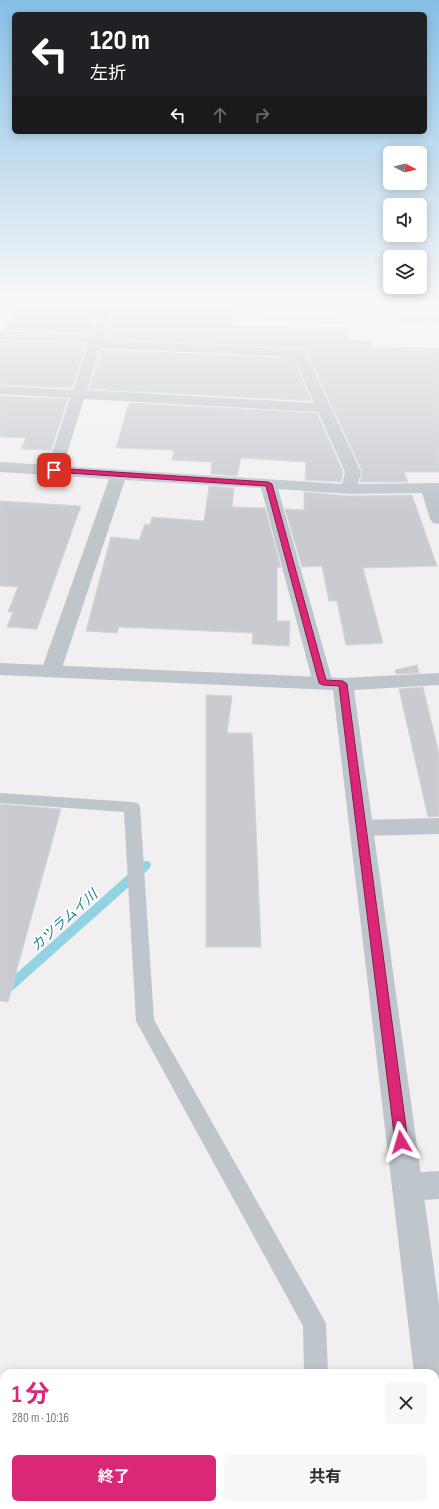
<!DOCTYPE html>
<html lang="ja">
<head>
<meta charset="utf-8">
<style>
	:root { --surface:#fff; --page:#f7f7f7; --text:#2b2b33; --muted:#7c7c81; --accent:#db2777 }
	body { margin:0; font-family:"Sofia Sans Condensed","Noto Sans JP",sans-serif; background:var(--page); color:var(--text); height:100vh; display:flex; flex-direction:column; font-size:15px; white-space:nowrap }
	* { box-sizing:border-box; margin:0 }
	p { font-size:13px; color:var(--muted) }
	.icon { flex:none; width:22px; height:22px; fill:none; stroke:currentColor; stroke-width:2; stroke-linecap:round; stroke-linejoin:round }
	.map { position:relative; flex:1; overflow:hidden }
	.drawer { position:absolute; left:0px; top:1369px; width:439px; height:140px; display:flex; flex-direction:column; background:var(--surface); border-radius:12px 12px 0 0; box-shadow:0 2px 10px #0003 }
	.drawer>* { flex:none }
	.hud { position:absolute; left:12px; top:12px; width:415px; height:122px; border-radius:6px; box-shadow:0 2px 10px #0003; background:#202124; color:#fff; overflow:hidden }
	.needle { width:26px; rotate:97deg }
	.tools { position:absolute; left:383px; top:146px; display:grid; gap:8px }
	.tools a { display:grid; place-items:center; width:44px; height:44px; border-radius:6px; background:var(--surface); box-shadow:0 2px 10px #0003; font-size:20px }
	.pin { position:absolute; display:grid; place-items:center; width:34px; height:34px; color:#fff; margin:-17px; border-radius:8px; box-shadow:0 2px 6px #0006 }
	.me { position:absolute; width:44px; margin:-22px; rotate:353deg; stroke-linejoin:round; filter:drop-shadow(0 0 3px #0008) }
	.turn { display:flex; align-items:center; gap:14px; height:84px; padding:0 12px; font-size:18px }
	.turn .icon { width:52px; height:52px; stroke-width:2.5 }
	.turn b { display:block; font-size:28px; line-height:34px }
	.lanes { display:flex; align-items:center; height:38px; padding:0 12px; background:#0003; justify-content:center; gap:20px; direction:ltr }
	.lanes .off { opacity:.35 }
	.round { display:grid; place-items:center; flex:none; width:42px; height:42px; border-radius:6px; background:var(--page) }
	.overview { display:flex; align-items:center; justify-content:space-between; height:68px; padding:0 12px }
	h1 { font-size:24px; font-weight:700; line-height:30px; color:var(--accent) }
	.primary-button { display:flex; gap:8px; margin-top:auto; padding:8px 12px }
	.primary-button a { flex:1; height:46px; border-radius:6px; background:var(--accent); color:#fff; font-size:16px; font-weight:700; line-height:46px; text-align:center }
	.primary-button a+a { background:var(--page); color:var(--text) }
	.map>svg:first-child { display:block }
	.green { fill:#c1ead1 }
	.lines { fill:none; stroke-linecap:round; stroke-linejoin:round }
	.stream { fill:#93d2e3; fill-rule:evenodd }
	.building { fill:#c9cbd1; stroke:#d3d5d9 }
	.service { fill:#bec6cc; fill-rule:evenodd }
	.minor { fill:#bec6cc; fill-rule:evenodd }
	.tertiary { fill:#bec6cc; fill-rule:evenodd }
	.route { fill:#db2777; stroke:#8e194d }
	.labels { text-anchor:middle; stroke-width:3.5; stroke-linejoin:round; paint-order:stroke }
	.water-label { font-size:14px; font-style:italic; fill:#1b809b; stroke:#fff }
</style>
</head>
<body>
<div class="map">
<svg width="439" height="1509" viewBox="0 0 439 1509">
	<rect width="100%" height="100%" fill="#f1efef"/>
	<path class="green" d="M 252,300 L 439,300 L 439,324 L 432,327 L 400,321 L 380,310 L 343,314 L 344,324 L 231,318 Z"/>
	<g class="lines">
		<path class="stream" d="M 146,861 L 150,862 L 151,865 L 150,868 L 4,998 L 0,999 L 0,988 L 142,862 Z"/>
	</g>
	<path class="building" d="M 18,300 L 85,300 L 101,301 L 90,333 L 3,330 Z
		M 124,300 L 165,300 L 164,307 L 232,308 L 232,325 L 348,328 L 349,340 L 371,341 L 371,347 L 439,348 L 439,472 L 404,472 L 408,482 L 360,482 L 362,471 L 305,349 L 105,339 L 116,302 L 123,302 Z
		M 0,340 L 86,344 L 72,388 L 0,385 Z
		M 101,350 L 293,358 L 312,401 L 89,389 Z
		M 0,396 L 68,399 L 51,450 L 21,449 L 26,438 L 0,437 Z
		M 129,403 L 317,413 L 343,472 L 341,482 L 305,480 L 306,462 L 241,458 L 237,476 L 211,474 L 212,462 L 172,460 L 174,450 L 116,448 Z
		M 209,486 L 234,488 L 232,507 L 265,508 L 281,567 L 277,567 L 277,621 L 290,621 L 289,646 L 252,644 L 253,633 L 119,627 L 117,633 L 86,631 L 111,537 L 139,540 L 145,524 L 150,525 L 152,517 L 204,521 Z
		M 304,492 L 349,496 L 412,495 L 437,566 L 363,568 L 383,643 L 346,645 L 337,601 L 329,601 L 322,566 L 302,567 L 285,509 L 304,510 Z
		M 0,501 L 81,506 L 37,629 L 7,627 L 13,612 L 8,612 L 18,587 L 0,586 Z
		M 417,665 L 419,673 L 396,674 L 395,670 Z
		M 423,687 L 439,754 L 439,816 L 428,817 L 399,689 Z
		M 206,695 L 232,696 L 227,733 L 252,733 L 261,947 L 206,947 Z
		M 0,804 L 61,809 L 8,1002 L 0,1001 Z"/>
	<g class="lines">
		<path class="service" d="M 0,793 L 132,802 L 138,803 L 140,807 L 154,1020 L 322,1316 L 326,1324 L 328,1373 L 304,1373 L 303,1326 L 136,1021 L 124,812 L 0,803 Z
			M 308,1505 L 334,1505 L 335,1509 L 309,1509 Z"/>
		<path class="minor" d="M 103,300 L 115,300 L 103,340 L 304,350 L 361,472 L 358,484 L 439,483 L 439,524 L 433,523 L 430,519 L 422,493 L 349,494 L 278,489 L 333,683 L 330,687 L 323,689 L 316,687 L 313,683 L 261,488 L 125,480 L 61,671 L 58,675 L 51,677 L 44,675 L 41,671 L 109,479 L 0,472 L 0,462 L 48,465 L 70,398 L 0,394 L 0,386 L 73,390 L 88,343 L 0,339 L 0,331 L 91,335 ZM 100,348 L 294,357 L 314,403 L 87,390 ZM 84,399 L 318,412 L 345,472 L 342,484 L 63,466 Z
			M 439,818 L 439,834 L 361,836 L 353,834 L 349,828 L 353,822 L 361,820 Z
			M 439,1171 L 439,1199 L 407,1201 L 396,1197 L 392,1187 L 396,1177 L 407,1173 Z"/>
		<path class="tertiary" d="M 0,663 L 343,678 L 439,673 L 439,685 L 354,690 L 439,1305 L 439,1387 L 435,1389 L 435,1373 L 414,1373 L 333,690 L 0,675 Z
			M 435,1389 L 439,1391 L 439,1457 L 435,1455 Z"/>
	</g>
	<linearGradient id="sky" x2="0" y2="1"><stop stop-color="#86c0e6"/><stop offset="0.59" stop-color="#f9f8f8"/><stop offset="1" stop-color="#f9f8f8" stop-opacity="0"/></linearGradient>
	<rect width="439" height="512" fill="url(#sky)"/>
	<path class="route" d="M 54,468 L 268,482 L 272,484 L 326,680 L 343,681 L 347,684 L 408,1142 L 406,1146 L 401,1148 L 397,1146 L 395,1142 L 339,686 L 323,685 L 319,683 L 266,486 L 52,472 L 52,469 Z"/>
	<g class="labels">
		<g class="water-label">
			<text transform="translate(64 920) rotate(-42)" y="5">カツラムイ川</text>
		</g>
	</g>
</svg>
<div class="tools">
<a><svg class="needle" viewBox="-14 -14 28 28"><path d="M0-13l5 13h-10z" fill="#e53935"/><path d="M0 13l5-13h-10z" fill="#7c7c81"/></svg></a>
<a><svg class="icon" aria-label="sound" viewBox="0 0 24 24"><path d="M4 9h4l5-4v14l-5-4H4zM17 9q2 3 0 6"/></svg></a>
<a><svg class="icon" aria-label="layers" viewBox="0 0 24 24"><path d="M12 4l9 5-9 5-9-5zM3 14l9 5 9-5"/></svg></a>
</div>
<div class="pin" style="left:54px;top:470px;background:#d93025"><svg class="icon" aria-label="arrive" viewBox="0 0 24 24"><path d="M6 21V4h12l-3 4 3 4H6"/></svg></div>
<svg class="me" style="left:401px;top:1142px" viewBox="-20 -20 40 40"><path d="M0-17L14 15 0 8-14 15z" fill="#db2777" stroke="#fff" stroke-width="4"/></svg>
<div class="hud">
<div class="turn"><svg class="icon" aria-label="left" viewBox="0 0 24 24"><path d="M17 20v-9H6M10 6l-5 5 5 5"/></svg><div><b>120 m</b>左折</div></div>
<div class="lanes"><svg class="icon" aria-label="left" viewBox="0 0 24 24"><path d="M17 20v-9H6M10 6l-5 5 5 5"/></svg><svg class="icon off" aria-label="ahead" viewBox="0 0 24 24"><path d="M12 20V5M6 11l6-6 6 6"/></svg><svg class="icon off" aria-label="right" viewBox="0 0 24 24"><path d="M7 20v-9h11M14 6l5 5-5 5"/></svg></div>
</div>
<section class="drawer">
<div class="overview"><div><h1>1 分</h1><p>280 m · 10:16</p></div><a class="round"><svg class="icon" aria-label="close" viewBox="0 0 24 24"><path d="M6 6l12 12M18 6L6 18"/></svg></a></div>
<div class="primary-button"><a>終了</a><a>共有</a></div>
</section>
</div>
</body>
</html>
